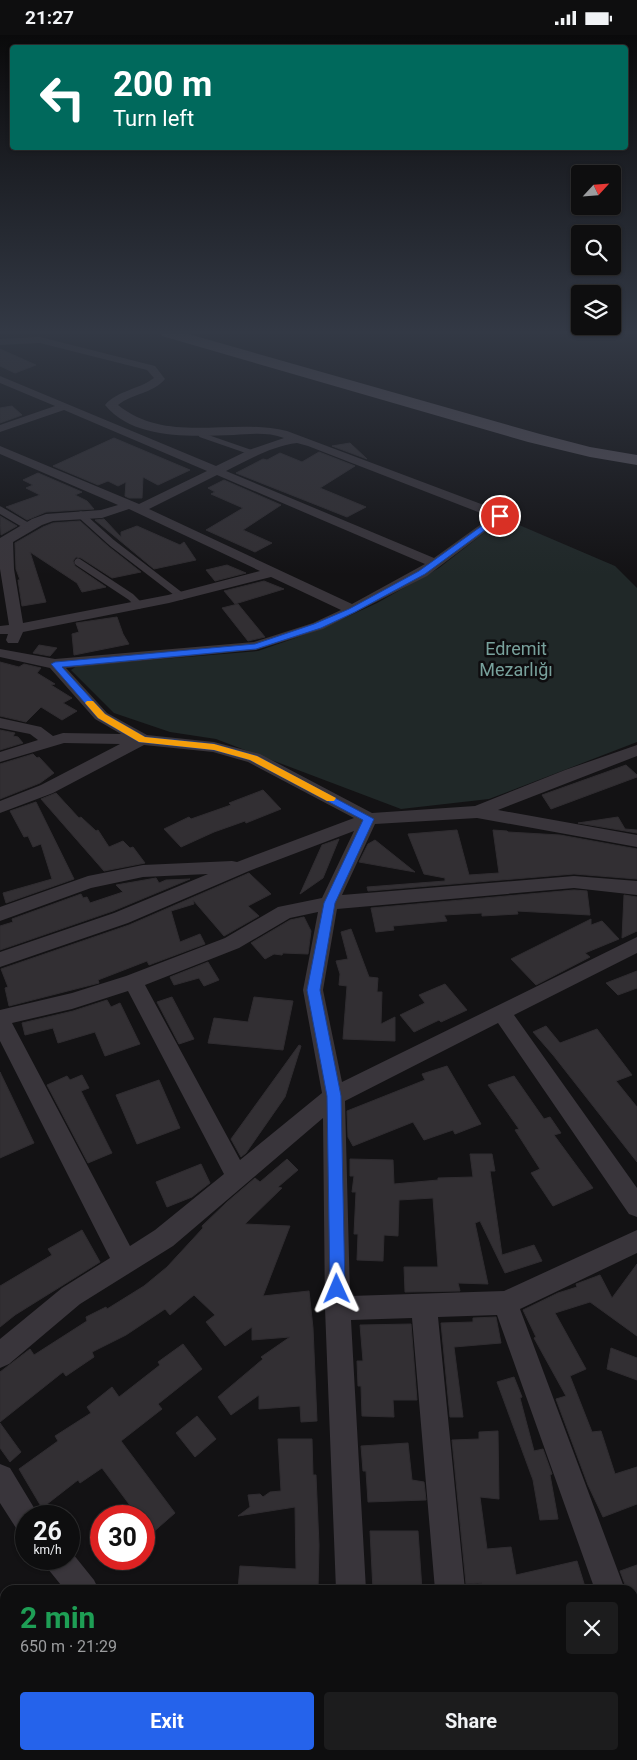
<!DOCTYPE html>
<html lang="en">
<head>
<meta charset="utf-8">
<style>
	:root { --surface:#0e0e0f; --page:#1c1c1d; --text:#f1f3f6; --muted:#9b9c9e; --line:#2e2e2f; --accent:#2563eb }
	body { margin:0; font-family:Roboto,sans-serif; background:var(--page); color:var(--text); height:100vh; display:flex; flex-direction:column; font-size:19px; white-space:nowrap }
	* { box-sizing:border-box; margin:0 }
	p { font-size:16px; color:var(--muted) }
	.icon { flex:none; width:28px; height:28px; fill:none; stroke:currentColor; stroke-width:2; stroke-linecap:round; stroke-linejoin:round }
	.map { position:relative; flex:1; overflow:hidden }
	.panel { position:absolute; left:0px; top:1550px; width:638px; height:175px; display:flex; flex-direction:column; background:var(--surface); border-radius:15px 15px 0 0; box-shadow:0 1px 4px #0004,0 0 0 1px var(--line) }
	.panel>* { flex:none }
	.guide { position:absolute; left:10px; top:10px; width:618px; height:105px; border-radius:5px; box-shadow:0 1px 4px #0004,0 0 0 1px var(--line); background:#00695c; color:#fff; overflow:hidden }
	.needle { width:32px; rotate:64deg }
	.controls { position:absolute; left:571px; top:130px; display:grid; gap:10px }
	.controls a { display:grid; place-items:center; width:50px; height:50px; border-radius:5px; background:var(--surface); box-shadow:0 1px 4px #0004,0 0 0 1px var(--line); font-size:25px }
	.speed { position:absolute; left:15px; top:1470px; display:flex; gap:10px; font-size:25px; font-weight:700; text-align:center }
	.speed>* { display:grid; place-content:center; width:65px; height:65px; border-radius:50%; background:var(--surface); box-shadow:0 1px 4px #0004,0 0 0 1px var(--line); line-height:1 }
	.speed small { font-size:12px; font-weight:400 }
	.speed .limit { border:8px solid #d22; background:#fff; color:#111 }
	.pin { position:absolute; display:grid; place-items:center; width:42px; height:42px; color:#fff; margin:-21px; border:2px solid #fff; border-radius:50%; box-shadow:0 1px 5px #0007 }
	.me { position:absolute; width:55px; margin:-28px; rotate:359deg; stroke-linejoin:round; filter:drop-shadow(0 0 4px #0008) }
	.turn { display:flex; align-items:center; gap:18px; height:105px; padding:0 20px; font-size:22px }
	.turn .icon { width:65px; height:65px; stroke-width:2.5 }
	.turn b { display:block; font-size:35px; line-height:42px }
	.round { display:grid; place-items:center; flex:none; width:52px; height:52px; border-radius:5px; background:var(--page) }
	.overview { display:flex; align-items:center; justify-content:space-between; height:85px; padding:0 20px }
	h1 { font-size:30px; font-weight:700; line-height:38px; color:#1e9e55 }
	.cta { display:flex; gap:10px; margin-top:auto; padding:10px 20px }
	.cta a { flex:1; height:58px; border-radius:5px; background:var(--accent); color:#fff; font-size:20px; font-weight:700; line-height:58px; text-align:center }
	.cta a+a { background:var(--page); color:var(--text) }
	.status { display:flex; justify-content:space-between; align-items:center; height:35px; padding:0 25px; background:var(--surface); direction:ltr }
	.status svg { height:14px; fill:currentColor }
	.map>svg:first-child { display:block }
	.green { fill:#202828 }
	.building { fill:#322f33; stroke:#2f2c30 }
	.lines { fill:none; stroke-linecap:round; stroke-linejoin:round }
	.lane-far1 { stroke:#39353b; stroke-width:5 }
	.lane { stroke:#39353b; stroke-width:7 }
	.street { fill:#39353b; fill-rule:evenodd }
	.primary { fill:#544f58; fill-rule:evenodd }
	.route { fill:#2563eb; stroke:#184099 }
	.slow { fill:#f59e0b }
	.labels { text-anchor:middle; stroke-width:5; stroke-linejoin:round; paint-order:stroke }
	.park-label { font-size:18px; fill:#78a19c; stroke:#0e0d0f }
</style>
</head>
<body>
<div class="status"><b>21:27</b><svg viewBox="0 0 49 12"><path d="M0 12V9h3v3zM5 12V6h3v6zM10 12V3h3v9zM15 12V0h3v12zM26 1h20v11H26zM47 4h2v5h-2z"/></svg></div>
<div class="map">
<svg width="637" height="1725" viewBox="0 0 637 1725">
	<rect width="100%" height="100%" fill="#131214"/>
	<path class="green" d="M 503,483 L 615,531 L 637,553 L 637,707 L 489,764 L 401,774 L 216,704 L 170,697 L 114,678 L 71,635 L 77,631 L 258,616 L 318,595 L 377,568 L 439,533 Z"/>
	<path class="building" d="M 0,314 L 36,330 L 15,338 L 0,331 Z
		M 12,371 L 22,380 L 0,388 L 0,373 Z
		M 114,403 L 190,435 L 158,450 L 143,442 L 142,463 L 129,463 L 125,461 L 126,447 L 118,451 L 108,446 L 98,450 L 53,431 Z
		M 350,408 L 367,424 L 332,411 Z
		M 319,417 L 355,431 L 320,453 L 366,472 L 347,482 L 236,438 L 263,424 L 267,425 L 280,418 L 302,427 Z
		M 38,438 L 82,457 L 75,460 L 87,466 L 94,474 L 46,477 L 27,485 L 6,472 L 40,460 L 26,453 L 33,450 L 23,445 Z
		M 224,445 L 281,470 L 243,495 L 272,508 L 255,517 L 206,495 L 243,473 L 211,459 L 215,457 L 208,453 Z
		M 0,481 L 17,491 L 1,500 Z
		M 104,484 L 121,502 L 121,497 L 137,491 L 180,510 L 184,507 L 196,525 L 154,534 L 95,485 Z
		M 80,486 L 109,512 L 141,537 L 112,543 L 81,523 L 76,522 L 73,526 L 75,531 L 106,552 L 82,557 L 77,548 L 30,517 L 46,567 L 22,571 L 18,545 L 20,545 L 16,534 L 15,508 L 43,492 L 53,488 Z
		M 227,530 L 246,538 L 215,546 L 206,535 Z
		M 264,546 L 284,554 L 235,569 L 224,556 Z
		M 238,569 L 265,602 L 248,606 L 222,573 Z
		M 117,582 L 123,599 L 129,609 L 74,620 L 72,599 L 79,597 L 76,588 Z
		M 39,610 L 57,613 L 50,621 L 33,618 Z
		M 0,627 L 19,632 L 24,629 L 41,633 L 37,638 L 55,649 L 51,650 L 72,663 L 63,668 L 77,676 L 62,685 L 41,672 L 26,687 L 0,681 Z
		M 0,695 L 15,698 L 13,701 L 18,702 L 23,708 L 0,715 Z
		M 33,719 L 37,723 L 39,722 L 54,738 L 40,748 L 0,764 L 0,729 Z
		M 626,730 L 637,740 L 637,742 L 551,774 L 542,760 Z
		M 263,755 L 281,774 L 246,788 L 245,786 L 214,797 L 181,812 L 164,794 L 189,782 L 191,784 L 231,770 L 229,768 Z
		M 56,758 L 79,783 L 81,782 L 96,796 L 98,795 L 109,812 L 123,806 L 130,813 L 133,812 L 145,828 L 104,836 L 41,764 Z
		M 36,767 L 74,844 L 6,868 L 3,858 L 52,844 L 41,809 L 33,812 L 28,801 L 24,802 L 10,776 Z
		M 618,782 L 625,794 L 637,795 L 637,798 L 578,788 Z
		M 457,795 L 469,840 L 499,838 L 493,795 L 507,796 L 508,797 L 560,800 L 637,814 L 637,844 L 574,839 L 368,856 L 367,852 L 445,846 L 445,843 L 424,839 L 408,799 Z
		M 339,804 L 323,843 L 300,859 L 322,810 Z
		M 375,805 L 415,837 L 359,827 L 368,809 Z
		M 249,838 L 271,859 L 248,871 L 259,881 L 224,901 L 193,865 L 194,869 L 171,876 L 180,907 L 200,899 L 205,909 L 149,930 L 147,926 L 98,945 L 99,948 L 9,971 L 5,953 L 8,952 L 1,934 L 129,890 Z
		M 156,843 L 159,848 L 166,845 L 190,844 L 113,876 L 0,915 L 0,891 L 13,887 L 12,884 L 81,859 L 83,863 L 87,862 L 90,868 L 123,857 L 116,850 Z
		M 574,855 L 587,856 L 590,880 L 517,876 L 518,879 L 482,881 L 482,878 L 444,880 L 447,886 L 393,891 L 394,895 L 376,897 L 371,873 Z
		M 624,860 L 637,862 L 637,896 L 622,903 Z
		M 304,882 L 311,896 L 308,919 L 283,918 L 282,920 L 274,919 L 265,924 L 251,908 L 290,885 Z
		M 591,884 L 591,890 L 602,886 L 619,904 L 585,918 L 590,922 L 536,950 L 511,924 Z
		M 351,894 L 369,942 L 378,943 L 377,957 L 382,957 L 381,989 L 395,982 L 395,1006 L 343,1004 L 347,951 L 339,950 L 340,939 L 336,926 L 348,924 L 341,897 Z
		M 208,927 L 219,945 L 204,951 L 199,943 L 174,950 L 170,942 Z
		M 637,936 L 637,953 L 618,960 L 606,948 Z
		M 445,949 L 467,975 L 441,987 L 439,985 L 414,997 L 400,980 L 425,968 L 419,960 Z
		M 172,962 L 194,1004 L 179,1009 L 157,967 Z
		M 254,962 L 293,966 L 283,1015 L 208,1008 L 214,983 L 248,987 Z
		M 107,965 L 111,972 L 120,968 L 140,1009 L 105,1021 L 95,997 L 58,1008 L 53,993 L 25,1000 L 22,988 L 73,976 Z
		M 546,991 L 560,1008 L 597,994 L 632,1040 L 616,1046 L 637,1072 L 637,1127 L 553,1020 L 533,997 Z
		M 299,1010 L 301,1011 L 285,1062 L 246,1118 L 241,1122 L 231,1104 Z
		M 447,1031 L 481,1089 L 455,1099 L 453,1095 L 424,1105 L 413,1087 L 353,1111 L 348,1102 L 347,1076 L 425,1045 L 422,1039 Z
		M 0,1037 L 34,1108 L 0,1123 Z
		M 82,1040 L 89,1053 L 81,1056 L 112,1118 L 88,1128 L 47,1050 L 67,1041 L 70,1045 Z
		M 514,1041 L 544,1084 L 550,1082 L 561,1098 L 554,1100 L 593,1153 L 553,1171 L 531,1138 L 540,1134 L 515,1095 L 519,1094 L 488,1050 Z
		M 159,1045 L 180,1093 L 137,1109 L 116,1060 Z
		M 470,1119 L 492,1119 L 495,1136 L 490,1136 L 502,1220 L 534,1210 L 542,1226 L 505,1238 L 480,1186 L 475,1188 L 488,1249 L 458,1248 L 460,1256 L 405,1257 L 404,1232 L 438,1232 L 433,1163 L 399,1165 L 398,1201 L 384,1200 L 383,1226 L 357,1225 L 358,1199 L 354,1199 L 356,1157 L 352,1157 L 354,1141 L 350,1141 L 350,1124 L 393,1125 L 394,1149 L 438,1145 L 438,1143 L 473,1142 Z
		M 287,1124 L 298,1135 L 278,1152 L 282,1153 L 245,1189 L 290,1191 L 263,1261 L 309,1256 L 313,1293 L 317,1386 L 301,1387 L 300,1371 L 259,1374 L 259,1360 L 231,1380 L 218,1362 L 263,1324 L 261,1322 L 290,1302 L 252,1305 L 252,1292 L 225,1311 L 206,1287 L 215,1280 L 194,1260 L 170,1280 L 165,1274 L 126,1300 L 92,1317 L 94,1322 L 66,1341 L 63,1337 L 0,1387 L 0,1337 L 30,1314 L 34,1320 L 87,1286 L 86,1282 L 106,1272 L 107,1274 L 144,1251 L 167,1232 L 203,1193 L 202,1191 L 227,1167 L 255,1143 L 260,1147 Z
		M 201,1129 L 210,1148 L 192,1162 L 167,1172 L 156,1147 Z
		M 82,1195 L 100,1227 L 15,1280 L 0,1292 L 0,1251 L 52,1220 L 48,1214 Z
		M 637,1229 L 637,1301 L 590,1267 L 555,1278 L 586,1334 L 570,1341 L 592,1397 L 601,1396 L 615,1439 L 637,1432 L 637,1469 L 603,1482 L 588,1450 L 556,1364 L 566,1361 L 534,1303 L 536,1302 L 523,1275 L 558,1258 L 577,1252 L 576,1249 L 600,1240 L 612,1263 Z
		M 496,1282 L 501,1308 L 454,1312 L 463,1382 L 450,1382 L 441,1288 L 473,1287 L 473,1283 Z
		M 411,1289 L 417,1365 L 393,1365 L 394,1382 L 362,1381 L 361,1351 L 358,1351 L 357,1326 L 363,1326 L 360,1290 Z
		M 183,1309 L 202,1334 L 158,1369 L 162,1374 L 121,1406 L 175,1478 L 151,1499 L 144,1490 L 144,1481 L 138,1481 L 102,1433 L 80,1448 L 78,1445 L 42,1473 L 19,1434 L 58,1406 L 55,1401 L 91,1378 L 87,1372 L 112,1352 L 119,1362 L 160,1330 L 158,1327 Z
		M 611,1313 L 637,1323 L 637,1345 L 607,1334 Z
		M 514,1342 L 522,1362 L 520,1363 L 534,1416 L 543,1414 L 552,1439 L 550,1440 L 558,1484 L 540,1485 L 533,1445 L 497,1347 Z
		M 197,1381 L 216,1404 L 195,1422 L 176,1398 Z
		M 0,1388 L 21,1417 L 10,1427 L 0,1413 Z
		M 498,1396 L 499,1464 L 480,1462 L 487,1514 L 511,1512 L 516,1540 L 577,1526 L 586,1555 L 479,1555 L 478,1549 L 482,1548 L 466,1549 L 452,1405 L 479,1404 L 479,1397 Z
		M 278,1404 L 312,1404 L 313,1440 L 316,1440 L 319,1510 L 318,1555 L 238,1555 L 240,1531 L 296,1534 L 295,1472 L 238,1481 L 250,1472 L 248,1460 L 260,1459 L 263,1462 L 270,1457 L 281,1456 Z
		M 408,1408 L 412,1445 L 424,1447 L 426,1465 L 368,1467 L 366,1436 L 363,1436 L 361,1411 Z
		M 370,1496 L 418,1496 L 422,1555 L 373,1555 Z
		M 637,1530 L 637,1579 L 636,1579 L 632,1570 L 632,1555 L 627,1555 L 620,1536 Z"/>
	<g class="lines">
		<path class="lane-far1" d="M 200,397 L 201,400 L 253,418"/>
		<path class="lane" d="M 0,475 L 29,492
			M 81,480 L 112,508 L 181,561
			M 78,527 L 131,562 L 139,570"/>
		<path class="street" d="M 40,302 L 155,331 L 165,344 C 152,359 133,358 118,370 C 168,410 230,382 287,396 L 505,478 L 506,481 L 427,541 L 323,594 L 256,615 L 66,633 L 107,678 L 147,700 L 214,707 L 260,719 L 372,778 L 475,771 L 565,735 L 637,710 L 637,721 L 498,775 L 637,800 L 637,812 L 477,783 L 375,789 L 342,860 L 574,841 L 637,846 L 637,860 L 574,853 L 337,874 L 323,955 L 342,1047 L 637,902 L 637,918 L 514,980 L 637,1153 L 637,1182 L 629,1179 L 498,988 L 345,1066 L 350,1261 L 504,1256 L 637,1195 L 637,1218 L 520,1274 L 625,1555 L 595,1555 L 497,1280 L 438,1282 L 465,1555 L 435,1555 L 412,1283 L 351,1285 L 366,1555 L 336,1555 L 325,1273 L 323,1083 L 173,1211 L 80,1269 L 9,1329 L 0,1333 L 0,1304 L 62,1253 L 110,1223 L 0,1006 L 0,975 L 72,958 L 126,941 L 225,903 L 278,872 L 322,863 L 354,796 L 249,836 L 128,888 L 0,932 L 0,917 L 114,878 L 208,839 L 143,842 L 91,853 L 0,886 L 0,872 L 88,841 L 143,830 L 232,826 L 237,827 L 354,783 L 248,727 L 213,717 L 144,710 L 53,758 L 0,778 L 0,766 L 41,750 L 120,709 L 64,708 L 0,727 L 0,717 L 38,705 L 30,699 L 0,693 L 0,683 L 41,692 L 53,701 L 63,698 L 121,699 L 95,684 L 50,633 L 0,622 L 0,614 L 55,624 L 254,607 L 313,588 L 341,575 L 271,542 L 169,568 L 23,597 L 18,608 L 8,608 L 6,605 L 8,599 L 0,599 L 0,591 L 9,590 L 0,534 L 0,503 L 32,484 L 46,479 L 101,475 L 118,470 L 0,419 L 0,411 L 139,469 L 207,436 L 64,375 L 0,397 L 0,390 L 55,371 L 0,348 L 0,341 L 216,431 L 249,415 L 284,403 C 268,397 250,399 234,400 C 193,401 135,406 105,370 C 118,355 138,355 154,343 L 147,335 L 40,308 L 0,310 L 0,304 ZM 297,408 L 308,411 L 491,482 L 434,523 L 226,436 C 248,425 272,411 297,408 ZM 217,440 L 425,529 L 352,569 L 149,474 ZM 129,474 L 260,536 L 168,560 L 23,588 L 14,534 L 13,507 L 42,490 L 53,486 L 102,483 ZM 318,877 L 303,955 L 322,1058 L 240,1125 L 145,950 L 239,913 L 290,883 ZM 128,956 L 224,1139 L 155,1195 L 130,1211 L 12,988 L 72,974 Z
			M 0,1429 L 10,1433 L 39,1481 L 26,1481 L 26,1497 L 16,1493 L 0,1468 Z
			M 69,1514 L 94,1545 L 99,1555 L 65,1555 L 48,1534 L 44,1524 L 69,1524 Z
			M 632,1600 L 637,1602 L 637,1642 L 632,1640 Z
			M 0,1707 L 5,1708 L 5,1720 L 22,1720 L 24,1725 L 0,1725 Z
			M 135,1720 L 167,1720 L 167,1725 L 135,1725 Z
			M 343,1720 L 375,1720 L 376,1725 L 344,1725 Z"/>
		<path class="primary" d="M 160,298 L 185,298 L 540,399 L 590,412 L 637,420 L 637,430 L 590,422 L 528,407 L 162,301 Z"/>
	</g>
	<linearGradient id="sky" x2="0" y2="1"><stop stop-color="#0a0a0b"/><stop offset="0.55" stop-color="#333945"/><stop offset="1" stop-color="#333945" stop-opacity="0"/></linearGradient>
	<rect width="637" height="540" fill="url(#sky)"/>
	<path class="route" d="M 497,480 L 504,481 L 425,539 L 355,577 L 321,593 L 256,614 L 62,632 L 105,679 L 145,702 L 214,709 L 257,721 L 374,784 L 335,868 L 320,955 L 341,1061 L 345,1254 L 343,1259 L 337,1261 L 332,1259 L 330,1254 L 327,1061 L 307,955 L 324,868 L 363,785 L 250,725 L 214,715 L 139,707 L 98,683 L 51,629 L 55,627 L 255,609 L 314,589 L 349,574 L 419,536 Z"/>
	<path class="slow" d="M 87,666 L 93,666 L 105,679 L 145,702 L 214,709 L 257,721 L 336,763 L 334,766 L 327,766 L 250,725 L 214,715 L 139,707 L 98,683 L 85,668 Z"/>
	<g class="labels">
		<g class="park-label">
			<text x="516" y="620">Edremit<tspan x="516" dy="21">Mezarlığı</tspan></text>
		</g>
	</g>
</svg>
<div class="controls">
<a><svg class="needle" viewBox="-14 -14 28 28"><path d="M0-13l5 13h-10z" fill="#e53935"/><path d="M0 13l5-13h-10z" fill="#9b9c9e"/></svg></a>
<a><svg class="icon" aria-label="search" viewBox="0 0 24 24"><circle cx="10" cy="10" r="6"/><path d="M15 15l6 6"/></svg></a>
<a><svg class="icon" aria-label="layers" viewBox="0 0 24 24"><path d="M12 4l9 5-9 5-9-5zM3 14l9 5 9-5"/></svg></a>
</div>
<div class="speed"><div>26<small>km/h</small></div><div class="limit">30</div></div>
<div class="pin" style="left:500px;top:481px;background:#d93025"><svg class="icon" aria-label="arrive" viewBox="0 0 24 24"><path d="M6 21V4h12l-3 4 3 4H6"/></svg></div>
<svg class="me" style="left:337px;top:1254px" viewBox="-20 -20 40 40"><path d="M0-17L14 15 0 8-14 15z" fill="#2563eb" stroke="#fff" stroke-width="4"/></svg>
<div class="guide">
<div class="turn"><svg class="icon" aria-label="left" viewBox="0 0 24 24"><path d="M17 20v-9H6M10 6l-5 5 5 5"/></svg><div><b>200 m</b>Turn left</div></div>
</div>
<section class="panel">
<div class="overview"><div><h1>2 min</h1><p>650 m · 21:29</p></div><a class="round"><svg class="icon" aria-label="close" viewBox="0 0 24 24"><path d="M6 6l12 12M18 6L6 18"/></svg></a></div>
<div class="cta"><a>Exit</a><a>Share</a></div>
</section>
</div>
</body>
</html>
